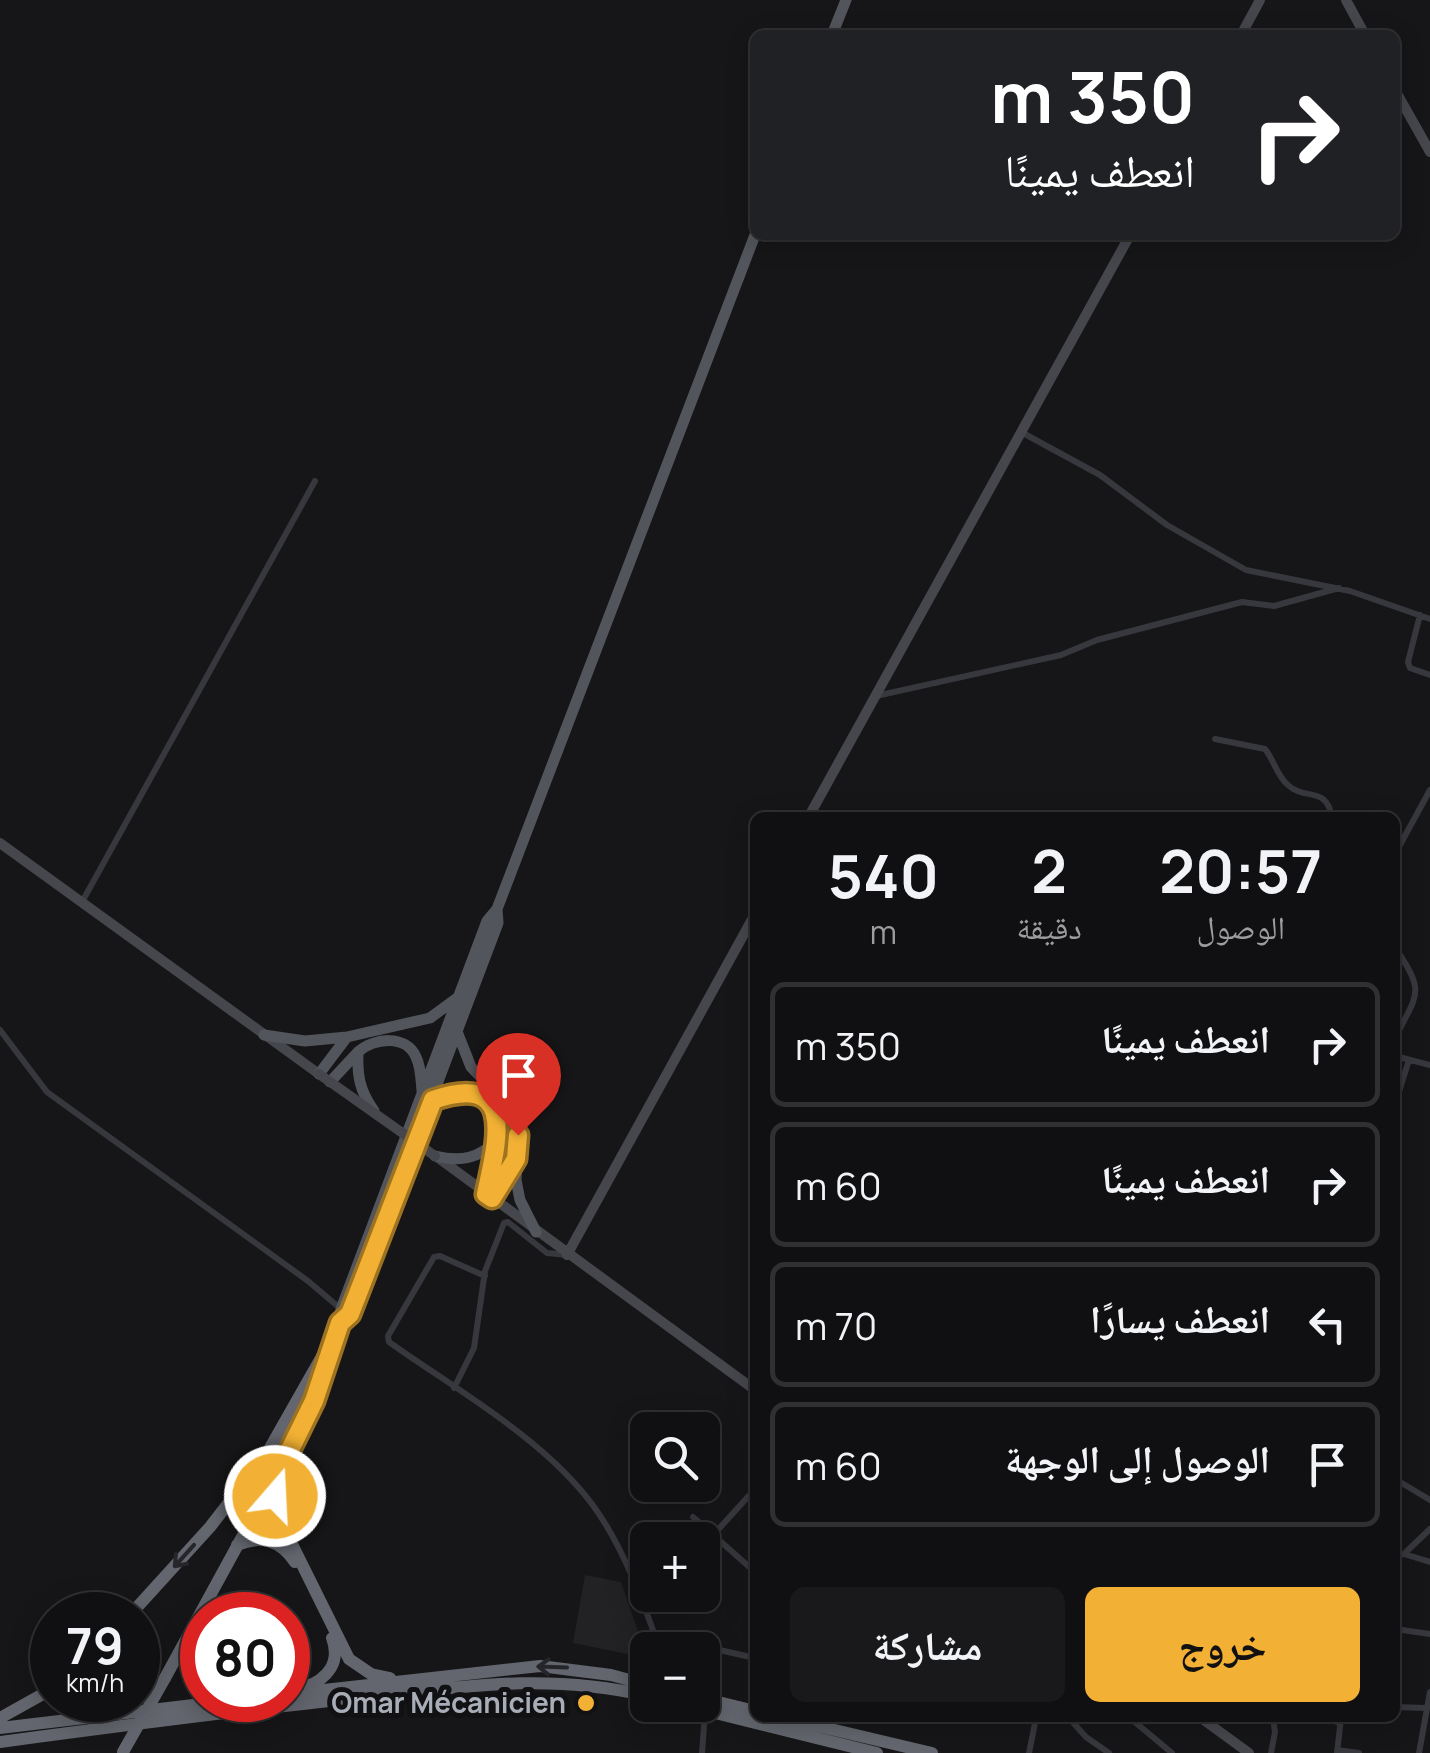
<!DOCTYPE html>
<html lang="ar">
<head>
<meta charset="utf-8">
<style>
	:root { --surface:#101012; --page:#19191b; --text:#f1f3f6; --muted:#9c9d9f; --line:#303032; --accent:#f2b134 }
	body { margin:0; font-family:Manrope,"Noto Naskh Arabic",sans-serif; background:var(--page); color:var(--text); direction:rtl; height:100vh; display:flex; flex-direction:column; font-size:38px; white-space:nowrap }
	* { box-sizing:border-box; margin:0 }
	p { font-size:32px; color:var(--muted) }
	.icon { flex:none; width:55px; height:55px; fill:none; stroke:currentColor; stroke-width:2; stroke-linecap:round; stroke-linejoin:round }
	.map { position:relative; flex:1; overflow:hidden; direction:ltr }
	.sheet { position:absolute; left:750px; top:812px; width:650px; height:910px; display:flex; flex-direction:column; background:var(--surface); border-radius:15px; box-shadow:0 5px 25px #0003,0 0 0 2px var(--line); direction:rtl }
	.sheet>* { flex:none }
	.hud { position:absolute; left:750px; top:30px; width:650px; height:210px; border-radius:15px; box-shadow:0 5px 25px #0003,0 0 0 2px var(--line); direction:rtl; background:#202124; color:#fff; overflow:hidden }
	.buttons { position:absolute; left:630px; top:1412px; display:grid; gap:20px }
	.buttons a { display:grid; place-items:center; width:90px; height:90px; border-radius:15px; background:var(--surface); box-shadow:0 5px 25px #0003,0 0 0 2px var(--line); font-size:50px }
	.speed { position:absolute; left:30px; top:1592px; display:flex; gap:20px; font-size:50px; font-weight:700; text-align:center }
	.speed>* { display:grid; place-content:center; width:130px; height:130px; border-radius:50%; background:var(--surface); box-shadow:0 5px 25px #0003,0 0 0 2px var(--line); line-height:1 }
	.speed small { font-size:25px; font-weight:400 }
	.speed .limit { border:15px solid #d22; background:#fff; color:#111 }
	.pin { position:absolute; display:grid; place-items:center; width:85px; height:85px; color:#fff; margin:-102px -42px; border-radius:50% 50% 50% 0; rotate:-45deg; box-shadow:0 0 10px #0007 }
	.pin .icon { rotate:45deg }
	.me { position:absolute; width:110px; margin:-55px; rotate:19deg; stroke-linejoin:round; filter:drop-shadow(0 0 8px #0008) }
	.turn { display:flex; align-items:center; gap:35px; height:210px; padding:0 40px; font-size:45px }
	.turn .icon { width:130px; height:130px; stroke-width:2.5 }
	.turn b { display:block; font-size:70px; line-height:85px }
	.eta { display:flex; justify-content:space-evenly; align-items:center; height:170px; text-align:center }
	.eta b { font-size:60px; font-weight:700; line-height:70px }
	.cta { display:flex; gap:20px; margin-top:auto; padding:20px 40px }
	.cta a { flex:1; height:115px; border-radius:15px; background:var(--accent); color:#111; font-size:40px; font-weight:700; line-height:115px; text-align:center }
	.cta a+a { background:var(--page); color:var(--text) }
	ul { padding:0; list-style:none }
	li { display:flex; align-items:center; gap:30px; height:125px; margin:0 20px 15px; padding:0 20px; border:5px solid var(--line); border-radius:15px }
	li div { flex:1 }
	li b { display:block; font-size:38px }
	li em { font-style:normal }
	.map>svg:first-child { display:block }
	.built { fill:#222225 }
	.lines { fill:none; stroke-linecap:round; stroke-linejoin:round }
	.street { stroke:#37383d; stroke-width:6 }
	.secondary { stroke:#45474d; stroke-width:10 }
	.primary { stroke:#53555c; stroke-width:11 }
	.highway { stroke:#63666e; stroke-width:12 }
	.secondary-bridge { stroke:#45474d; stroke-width:10 }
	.highway-bridge { stroke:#63666e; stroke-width:12 }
	.oneway { stroke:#26262a }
	.route-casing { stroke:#9d7322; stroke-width:25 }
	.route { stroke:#f2b134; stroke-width:18 }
	.poi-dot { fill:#f2b134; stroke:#111113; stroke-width:4 }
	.labels { text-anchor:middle; stroke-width:10; stroke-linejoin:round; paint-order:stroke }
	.poi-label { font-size:28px; font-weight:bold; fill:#a8adb8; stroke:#111113; text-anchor:end }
</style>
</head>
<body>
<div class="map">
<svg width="1430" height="1753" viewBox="0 0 1430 1753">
	<rect width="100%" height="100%" fill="#161618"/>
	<path class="built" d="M 585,1575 L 621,1582 L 647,1658 L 573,1643 Z"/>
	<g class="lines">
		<path class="street" d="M 1021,432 L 1100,475 L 1167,525 L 1246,570 L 1350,591 L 1430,619
			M 1420,615 L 1408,662 L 1410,668 L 1430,675
			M 876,696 L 1061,655 L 1097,640 L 1242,602 L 1274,606 L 1339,588
			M 1215,739 L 1265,749 C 1274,760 1277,776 1288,785 C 1304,801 1327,785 1332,818
			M 1395,854 L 1430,790
			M 82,902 L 315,481
			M 1395,947 C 1425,993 1419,991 1395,1038
			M 0,1030 L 47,1092 L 308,1281 L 341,1309
			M 1395,1056 L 1430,1065
			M 1395,1104 L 1409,1060
			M 485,1276 L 440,1256 L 434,1257 L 388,1336 L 389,1342 C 455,1389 543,1438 592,1504 C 623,1546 643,1601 660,1650
			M 454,1388 L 474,1348 L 485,1271 L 504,1223 L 508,1222 L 547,1253 L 567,1255
			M 1395,1479 L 1430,1500
			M 693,1517 L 755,1572
			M 715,1533 L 755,1489
			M 1404,1554 L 1430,1562
			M 1395,1556 L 1404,1554 L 1430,1529
			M 1395,1629 L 1430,1634
			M 695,1650 L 697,1645 L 755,1658
			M 1395,1707 L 1426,1708
			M 1069,1718 L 1086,1737 L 1109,1753
			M 1130,1718 L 1172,1753
			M 1330,1718 L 1340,1724
			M 1337,1750 L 1359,1753
			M 702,1753 L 705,1712
			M 1029,1753 L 1036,1718
			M 1271,1753 L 1275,1732 L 1273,1718
			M 1337,1753 L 1341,1718
			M 1419,1753 L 1430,1692"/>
		<path class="secondary" d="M 1346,0 L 1365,35
			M 1241,35 L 1260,0
			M 1395,90 L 1430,152
			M 808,818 L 1130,235
			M 0,843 L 319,1074
			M 437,1157 L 755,1390
			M 567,1255 L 755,914
			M 1201,1718 L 1249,1753"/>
		<path class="primary" d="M 832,35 L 846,0
			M 458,1034 L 471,1067 L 498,1095 L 514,1118 L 518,1135 L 516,1180 L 520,1200 L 536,1232
			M 264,1035 L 305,1041 L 347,1037 L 430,1018 L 460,996
			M 319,1074 L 347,1037
			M 330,1082 L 358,1052
			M 433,1100 C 470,1088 501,1092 498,1139 C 479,1159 461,1162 435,1156
			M 374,1111 C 360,1091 357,1077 358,1052 C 374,1038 406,1034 416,1057 C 421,1067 421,1080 422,1091
			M 486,1193 L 497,1144
			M 492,1198 L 516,1159
			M 340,1323 L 341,1309 L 487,921 L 497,909 L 755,235
			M 340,1323 L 350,1314 L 498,923 L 497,909"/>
		<path class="highway" d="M 277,1482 L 275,1505 L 280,1520 L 349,1659 L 371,1674 L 390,1678
			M 237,1545 C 261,1535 280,1540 295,1562
			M 130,1615 L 210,1527 L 266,1455 L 325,1351
			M 165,1678 L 306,1420 L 340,1323
			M 305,1687 C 328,1679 341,1662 332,1638
			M 288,1694 L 540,1666 L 611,1675 L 648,1685
			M 702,1698 L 755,1711
			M 683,1705 L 877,1753
			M 0,1718 L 52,1689
			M 784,1718 L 932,1753
			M 0,1728 L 235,1700
			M 0,1742 C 119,1726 239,1710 358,1698 C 460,1687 546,1672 648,1696"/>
		<path class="secondary-bridge" d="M 319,1074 L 435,1156"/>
		<path class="highway-bridge" d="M 123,1752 L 165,1678"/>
	</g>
	<defs><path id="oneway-shaft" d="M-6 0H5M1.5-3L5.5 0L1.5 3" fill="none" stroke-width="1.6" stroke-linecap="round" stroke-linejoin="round" transform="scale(2.5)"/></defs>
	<g class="oneway">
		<use href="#oneway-shaft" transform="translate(184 1556) rotate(132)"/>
		<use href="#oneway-shaft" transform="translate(552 1667) rotate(-178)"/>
	</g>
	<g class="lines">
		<defs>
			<path id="route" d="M 275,1496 L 279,1472 L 314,1401 L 340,1323 L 350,1314 L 433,1100 C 518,1071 497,1142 486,1194 L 492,1198 L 516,1159 L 518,1135"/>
		</defs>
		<use href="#route" class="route-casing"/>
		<use href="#route" class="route"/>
	</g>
	<circle class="poi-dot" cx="586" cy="1703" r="10"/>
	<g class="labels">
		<g class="poi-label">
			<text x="566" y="1713">Omar Mécanicien</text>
		</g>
	</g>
</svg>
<div class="buttons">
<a><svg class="icon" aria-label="search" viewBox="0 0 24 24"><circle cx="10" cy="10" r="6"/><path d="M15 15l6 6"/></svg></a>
<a>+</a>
<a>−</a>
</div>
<div class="speed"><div>79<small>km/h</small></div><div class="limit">80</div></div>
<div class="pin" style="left:518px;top:1135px;background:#d93025"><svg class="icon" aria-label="arrive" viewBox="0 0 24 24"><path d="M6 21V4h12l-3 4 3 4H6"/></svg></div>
<svg class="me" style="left:275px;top:1496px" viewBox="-20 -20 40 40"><circle r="17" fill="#f2b134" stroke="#fff" stroke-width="3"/><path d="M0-11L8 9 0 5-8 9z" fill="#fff"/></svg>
<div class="hud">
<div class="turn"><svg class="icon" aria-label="right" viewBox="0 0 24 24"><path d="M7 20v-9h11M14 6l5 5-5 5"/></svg><div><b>350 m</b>انعطف يمينًا</div></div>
</div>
<section class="sheet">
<div class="eta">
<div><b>20:57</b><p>الوصول</p></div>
<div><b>2</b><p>دقيقة</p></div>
<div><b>540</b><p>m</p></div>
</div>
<ul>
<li><svg class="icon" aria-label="right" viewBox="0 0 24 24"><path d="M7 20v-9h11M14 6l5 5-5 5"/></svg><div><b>انعطف يمينًا</b></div><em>350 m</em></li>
<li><svg class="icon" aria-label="right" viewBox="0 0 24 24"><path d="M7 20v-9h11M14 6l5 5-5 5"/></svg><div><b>انعطف يمينًا</b></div><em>60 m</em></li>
<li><svg class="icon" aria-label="left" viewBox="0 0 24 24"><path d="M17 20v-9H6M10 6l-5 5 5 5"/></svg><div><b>انعطف يسارًا</b></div><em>70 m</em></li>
<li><svg class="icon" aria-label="arrive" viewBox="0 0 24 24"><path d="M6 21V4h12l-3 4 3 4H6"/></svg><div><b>الوصول إلى الوجهة</b></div><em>60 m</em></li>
</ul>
<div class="cta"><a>خروج</a><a>مشاركة</a></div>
</section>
</div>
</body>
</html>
